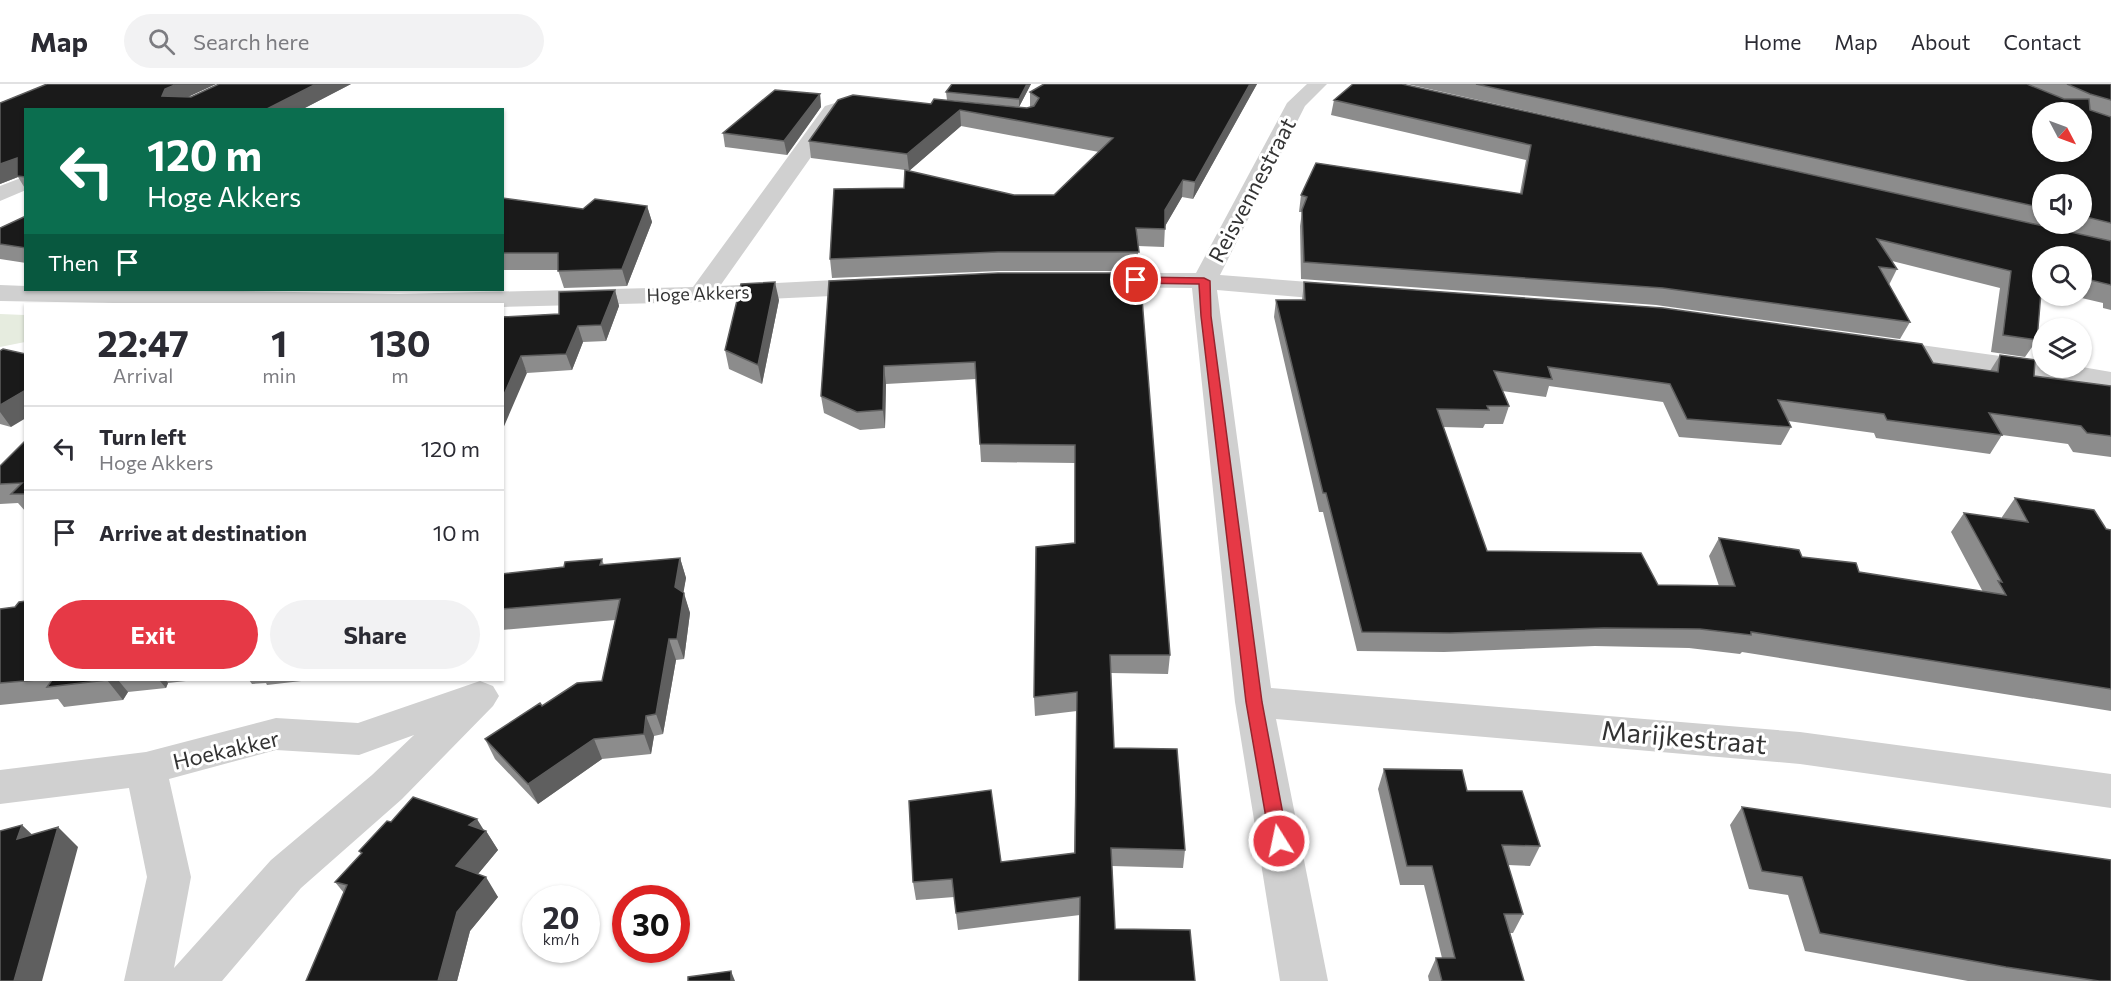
<!DOCTYPE html>
<html lang="en">
<head>
<meta charset="utf-8">
<style>
	:root { --surface:#fff; --page:#f2f2f3; --text:#2b2b33; --muted:#7c7c81; --line:#e1e1e2; --accent:#e63946 }
	body { margin:0; font-family:Commissioner,sans-serif; background:var(--page); color:var(--text); height:100vh; display:flex; flex-direction:column; font-size:22px; white-space:nowrap }
	* { box-sizing:border-box; margin:0 }
	p { font-size:20px; color:var(--muted) }
	.icon { flex:none; width:33px; height:33px; fill:none; stroke:currentColor; stroke-width:2; stroke-linecap:round; stroke-linejoin:round }
	.map { position:relative; flex:1; overflow:hidden }
	.drawer { position:absolute; left:24px; top:219px; width:480px; height:378px; display:flex; flex-direction:column; background:var(--surface); border-radius:0px; box-shadow:0 2px 4px #0004 }
	.drawer>* { flex:none }
	.top-card { position:absolute; left:24px; top:24px; width:480px; height:183px; border-radius:0px; box-shadow:0 2px 4px #0004; background:#0b6e4f; color:#fff; overflow:hidden }
	.needle { width:39px; rotate:131deg }
	.fabs { position:absolute; left:2032px; top:18px; display:grid; gap:12px }
	.fabs a { display:grid; place-items:center; width:60px; height:60px; border-radius:50%; background:var(--surface); box-shadow:0 2px 4px #0004; font-size:30px }
	.speed { position:absolute; left:522px; top:801px; display:flex; gap:12px; font-size:30px; font-weight:700; text-align:center }
	.speed>* { display:grid; place-content:center; width:78px; height:78px; border-radius:50%; background:var(--surface); box-shadow:0 2px 4px #0004; line-height:1 }
	.speed small { font-size:15px; font-weight:400 }
	.speed .limit { border:9px solid #d22; background:#fff; color:#111 }
	.pin { position:absolute; display:grid; place-items:center; width:51px; height:51px; color:#fff; margin:-26px; border:3px solid #fff; border-radius:50%; box-shadow:0 2px 6px #0007 }
	.me { position:absolute; width:66px; margin:-33px; rotate:350deg; stroke-linejoin:round; filter:drop-shadow(0 0 4px #0008) }
	.turn { display:flex; align-items:center; gap:21px; height:126px; padding:0 24px; font-size:27px }
	.turn .icon { width:78px; height:78px; stroke-width:2.5 }
	.turn b { display:block; font-size:42px; line-height:51px }
	.then { display:flex; align-items:center; height:57px; padding:0 24px; background:#0003; gap:12px; font-size:22px }
	.eta { display:flex; justify-content:space-evenly; align-items:center; height:102px; text-align:center }
	.eta b { font-size:36px; font-weight:700; line-height:42px }
	.primary-button { display:flex; gap:12px; margin-top:auto; padding:12px 24px }
	.primary-button a { flex:1; height:69px; border-radius:36px; background:var(--accent); color:#fff; font-size:24px; font-weight:700; line-height:69px; text-align:center }
	.primary-button a+a { background:var(--page); color:var(--text) }
	ul { padding:0; list-style:none }
	li { display:flex; align-items:center; gap:18px; height:84px; padding:0 24px; border-top:2px solid var(--line) }
	li div { flex:1 }
	li b { display:block; font-size:22px }
	li em { font-style:normal }
	header { display:flex; align-items:center; gap:36px; box-sizing:border-box; height:84px; padding:0 30px; background:var(--surface); border-bottom:2px solid var(--line) }
	header strong { font-size:28px }
	nav { display:flex; gap:33px; margin-inline-start:auto; font-size:21px }
	.search { width:420px; height:54px; background:var(--page); display:flex; align-items:center; gap:15px; box-sizing:border-box; padding:0 21px; border-radius:33px; color:var(--muted); font-size:22px }
	.map>svg:first-child { display:block }
	.green { fill:#e6ecdf }
	.lines { fill:none; stroke-linecap:round; stroke-linejoin:round }
	.minor { fill:#d0d0d0; fill-rule:evenodd }
	.wall { fill:#8c8c8c; fill-rule:evenodd }
	.shaded-wall { fill:#5f5f5f }
	.building { fill:#1a1a1a; stroke:#5f5f5f; stroke-width:1.5; fill-rule:evenodd }
	.route { fill:#e63946; stroke:#96252e; stroke-width:1.5 }
	.labels { text-anchor:middle; stroke-width:6; stroke-linejoin:round; paint-order:stroke }
	.far-street-label { font-size:18px; fill:#333; stroke:#fff }
	.street-label { font-size:22px; fill:#333; stroke:#fff }
	.near-street-label { font-size:27px; fill:#333; stroke:#fff }
</style>
</head>
<body>
<header>
<strong>Map</strong>
<div class="search"><svg class="icon" aria-label="search" viewBox="0 0 24 24"><circle cx="10" cy="10" r="6"/><path d="M15 15l6 6"/></svg>Search here</div>
<nav><a>Home</a><a>Map</a><a>About</a><a>Contact</a></nav>
</header>
<div class="map">
<svg width="2111" height="897" viewBox="0 0 2111 897">
	<rect width="100%" height="100%" fill="#fff"/>
	<path class="green" d="M 0,230 L 25,231 L 25,258 L 0,263 Z"/>
	<g class="lines">
		<path class="minor" d="M 1307,0 L 1327,0 L 1305,22 L 1220,191 L 1347,201 L 1356,204 L 1360,209 L 1356,214 L 1347,217 L 1217,206 L 1271,604 L 1800,648 L 2111,690 L 2111,724 L 1800,680 L 1276,635 L 1328,897 L 1280,897 L 1235,618 L 1192,204 L 1096,203 L 1087,201 L 1084,196 L 1087,191 L 1096,189 L 1196,189 L 1287,19 Z
			M 835,19 L 842,21 L 845,25 L 720,202 L 874,194 L 883,197 L 887,202 L 883,207 L 874,210 L 701,218 L 502,223 L 502,220 L 170,220 L 0,217 L 0,201 L 26,202 L 26,206 L 185,206 L 399,210 L 693,203 L 825,22 Z
			M 26,92 L 26,106 L 0,117 L 0,102 Z
			M 1885,256 L 2043,278 L 2043,284 L 2082,283 L 2111,288 L 2111,304 L 1875,270 L 1871,264 L 1875,258 Z
			M 480,597 L 493,602 L 499,612 L 493,622 L 402,715 L 301,804 L 222,897 L 124,897 L 147,793 L 129,704 L 0,720 L 0,686 L 146,668 L 276,634 L 358,639 ZM 414,651 L 372,691 L 271,776 L 174,884 L 191,793 L 169,695 L 276,666 L 359,671 Z"/>
	</g>
	<path class="wall" d="M 47,0 L 216,0 L 187,13 L 191,13 L 219,0 L 351,0 L 301,26 L 26,26 L 26,106 L 18,93 L 0,100 L 0,19 Z
		M 1031,0 L 1019,23 L 947,16 L 946,8 Z
		M 1257,0 L 1193,115 L 1182,113 L 1165,142 L 1164,163 L 1138,162 L 1138,187 L 999,187 L 832,194 L 830,175 L 904,104 L 905,86 L 811,74 L 809,57 L 931,20 L 1027,24 L 1030,23 L 1030,8 ZM 961,42 L 1099,68 L 1054,111 L 1014,111 L 909,87 Z
		M 1407,0 L 2027,0 L 2038,4 L 2028,0 L 2111,0 L 2111,226 L 2103,224 L 2103,219 L 2073,212 L 2082,212 L 2082,172 L 2043,172 L 2043,204 L 2041,204 L 2037,256 L 2025,273 L 1991,268 L 2000,204 L 1892,177 L 1897,185 L 1889,201 L 1910,238 L 1900,255 L 1656,221 L 1301,195 L 1300,142 L 1302,128 L 1299,128 L 1301,111 L 1520,109 L 1526,76 L 1331,31 L 1334,16 L 1867,103 ZM 2043,100 L 2082,100 L 2082,140 L 2043,140 Z
		M 820,10 L 821,23 L 787,71 L 725,63 L 723,49 Z
		M 502,114 L 583,125 L 647,122 L 652,138 L 627,202 L 564,204 L 558,186 L 502,186 Z
		M 26,132 L 26,179 L 0,175 L 0,144 Z
		M 998,189 L 1170,571 L 1168,590 L 1111,589 L 1114,664 L 1185,766 L 1183,784 L 1112,782 L 1115,845 L 1195,897 L 1080,831 L 958,846 L 954,813 L 916,816 L 913,798 L 1001,778 L 1074,769 L 1077,627 L 1035,632 L 1034,613 L 1074,459 L 1075,379 L 981,378 L 976,295 L 886,300 L 885,344 L 860,346 L 824,329 L 821,312 Z
		M 1304,198 L 1990,287 L 2000,271 L 2034,292 L 2111,302 L 2111,373 L 2073,368 L 2068,360 L 2002,351 L 1990,370 L 1876,354 L 1874,349 L 1788,337 L 1791,343 L 1781,361 L 1679,353 L 1663,318 L 1549,302 L 1546,313 L 1502,307 L 1509,322 L 1503,340 L 1485,340 L 1483,344 L 1443,343 L 1487,467 L 1658,501 L 1719,502 L 1709,472 L 1719,454 L 1802,473 L 1859,488 L 1983,508 L 1951,448 L 1964,429 L 2002,435 L 2002,433 L 2015,414 L 2106,445 L 2111,446 L 2111,627 L 1742,568 L 1740,570 L 1689,564 L 1595,562 L 1444,568 L 1357,567 L 1323,428 L 1319,428 L 1274,233 L 1276,216 L 1302,216 Z
		M 615,206 L 619,222 L 606,257 L 583,258 L 572,286 L 527,289 L 502,233 L 559,230 Z
		M 779,216 L 762,300 L 729,285 L 725,266 Z
		M 0,267 L 11,343 L 0,340 Z
		M 26,356 L 26,428 L 18,419 L 0,420 L 0,382 Z
		M 680,474 L 686,494 L 683,508 L 690,529 L 684,575 L 676,576 L 663,650 L 654,652 L 651,670 L 602,675 L 538,720 L 495,675 L 485,655 L 542,622 L 602,597 L 615,536 L 502,546 L 502,490 L 564,483 L 602,475 L 604,481 Z
		M 15,523 L 26,596 L 195,596 L 168,599 L 166,604 L 128,608 L 123,616 L 64,623 L 58,615 L 0,621 L 0,525 Z
		M 249,596 L 310,596 L 267,601 L 266,599 L 252,600 Z
		M 1384,685 L 1467,707 L 1540,762 L 1530,782 L 1508,781 L 1523,830 L 1513,849 L 1510,849 L 1524,897 L 1429,897 L 1428,892 L 1436,874 L 1442,874 L 1424,801 L 1400,801 L 1378,705 Z
		M 1742,723 L 2111,897 L 1968,897 L 1805,867 L 1788,811 L 1749,805 L 1730,741 Z
		M 391,738 L 483,746 L 486,747 L 498,766 L 478,790 L 498,813 L 470,847 L 457,897 L 306,897 L 344,809 L 335,798 L 361,770 L 359,767 Z"/>
	<path class="shaded-wall" d="M 177,0 L 216,0 L 173,20 L 162,12 L 165,5 Z
		M 316,0 L 351,0 L 301,26 L 265,26 Z
		M 1027,0 L 1031,0 L 1019,23 L 1019,15 Z
		M 1250,0 L 1257,0 L 1193,115 L 1195,98 Z
		M 820,10 L 821,23 L 787,71 L 784,57 Z
		M 960,26 L 961,42 L 909,87 L 907,70 Z
		M 17,74 L 17,92 L 18,93 L 0,100 L 0,80 Z
		M 1183,96 L 1182,113 L 1164,144 L 1165,126 Z
		M 647,122 L 652,138 L 627,202 L 622,185 Z
		M 775,198 L 779,216 L 762,300 L 758,281 Z
		M 615,206 L 619,222 L 606,257 L 601,241 Z
		M 578,242 L 583,258 L 572,286 L 566,270 Z
		M 521,272 L 527,289 L 502,347 L 502,315 Z
		M 884,282 L 886,300 L 885,344 L 883,326 Z
		M 26,306 L 26,334 L 11,343 L 0,328 L 0,321 Z
		M 680,474 L 686,494 L 681,523 L 675,503 Z
		M 684,509 L 690,529 L 684,575 L 677,555 Z
		M 669,555 L 676,576 L 663,650 L 656,630 Z
		M 107,596 L 118,596 L 128,608 L 123,616 Z
		M 159,596 L 166,596 L 168,599 L 166,604 Z
		M 646,632 L 654,652 L 651,670 L 644,650 Z
		M 594,655 L 602,675 L 538,720 L 528,700 Z
		M 477,735 L 485,748 L 486,747 L 498,766 L 468,802 L 456,782 L 469,741 Z
		M 22,741 L 42,760 L 17,755 Z
		M 58,743 L 78,763 L 42,897 L 14,897 Z
		M 486,793 L 498,813 L 470,847 L 457,897 L 438,897 L 457,828 Z
		M 731,887 L 735,897 L 731,897 Z"/>
	<path class="building" d="M 47,0 L 177,0 L 165,5 L 162,12 L 191,13 L 219,0 L 316,0 L 265,26 L 26,26 L 26,93 L 17,92 L 17,74 L 0,80 L 0,19 Z
		M 952,0 L 1027,0 L 1019,15 L 946,8 Z
		M 1044,0 L 1250,0 L 1195,98 L 1183,96 L 1165,126 L 1165,145 L 1136,144 L 1139,168 L 998,168 L 830,175 L 834,105 L 904,104 L 905,86 L 1014,111 L 1054,111 L 1113,54 L 960,26 L 907,70 L 809,57 L 838,16 L 853,11 L 931,20 L 934,15 L 1027,24 L 1034,22 L 1039,14 L 1030,8 Z
		M 1353,0 L 1402,0 L 2111,157 L 2111,201 L 2082,194 L 2082,172 L 2043,172 L 2043,184 L 2037,256 L 2003,251 L 2011,187 L 1877,155 L 1897,185 L 1879,183 L 1910,238 L 1663,204 L 1304,178 L 1302,126 L 1307,113 L 1301,111 L 1316,79 L 1522,110 L 1531,61 L 1334,16 Z
		M 1476,0 L 2027,0 L 2064,15 L 2089,15 L 2090,26 L 2111,33 L 2111,139 L 2082,132 L 2082,100 L 2043,100 L 2043,124 ZM 2043,28 L 2082,28 L 2082,68 L 2043,68 Z
		M 2067,0 L 2111,0 L 2111,16 L 2090,10 Z
		M 775,6 L 820,10 L 784,57 L 723,49 Z
		M 502,114 L 583,125 L 595,115 L 647,122 L 622,185 L 558,187 L 558,169 L 502,169 Z
		M 26,132 L 26,164 L 0,160 L 0,144 Z
		M 998,189 L 1140,189 L 1170,571 L 1110,571 L 1114,664 L 1177,665 L 1185,766 L 1111,764 L 1115,845 L 1190,846 L 1195,897 L 1079,897 L 1080,813 L 956,829 L 952,795 L 913,798 L 909,717 L 991,706 L 1001,778 L 1075,769 L 1077,608 L 1034,613 L 1036,463 L 1075,459 L 1075,361 L 980,360 L 975,278 L 884,282 L 883,326 L 857,328 L 821,312 L 829,197 Z
		M 775,198 L 758,281 L 725,266 L 741,200 Z
		M 1304,198 L 1663,224 L 1922,260 L 1933,279 L 1998,288 L 2000,271 L 2035,276 L 2034,292 L 2111,302 L 2111,352 L 2087,349 L 2081,342 L 1989,329 L 2002,351 L 1887,336 L 1884,330 L 1778,316 L 1791,343 L 1687,335 L 1670,300 L 1548,283 L 1552,295 L 1494,287 L 1509,322 L 1487,322 L 1489,326 L 1437,325 L 1487,467 L 1641,469 L 1658,501 L 1735,502 L 1719,454 L 1799,466 L 1802,473 L 1856,479 L 1859,488 L 2006,511 L 1998,497 L 2002,498 L 1964,429 L 2028,438 L 2015,414 L 2094,426 L 2106,445 L 2111,446 L 2111,605 L 1751,548 L 1751,551 L 1700,545 L 1604,544 L 1450,549 L 1362,548 L 1326,409 L 1323,409 L 1276,216 L 1305,216 Z
		M 615,206 L 601,241 L 578,242 L 566,270 L 521,272 L 502,315 L 502,233 L 559,230 L 559,208 Z
		M 3,265 L 26,270 L 26,306 L 0,321 L 0,267 Z
		M 26,356 L 26,410 L 11,410 L 22,399 L 0,400 L 0,382 Z
		M 680,474 L 675,503 L 684,509 L 677,555 L 669,555 L 656,630 L 646,632 L 644,650 L 594,655 L 528,700 L 485,655 L 540,619 L 542,622 L 577,599 L 602,597 L 620,515 L 502,525 L 502,490 L 564,483 L 565,478 L 602,475 L 600,481 Z
		M 26,517 L 26,596 L 37,596 L 0,599 L 0,525 L 15,523 L 19,518 Z
		M 52,596 L 107,596 L 47,603 Z
		M 1384,685 L 1462,686 L 1467,707 L 1522,707 L 1540,762 L 1502,761 L 1523,830 L 1504,830 L 1524,897 L 1442,897 L 1436,874 L 1455,874 L 1432,782 L 1407,782 Z
		M 413,713 L 477,735 L 469,741 L 486,747 L 456,782 L 486,793 L 457,828 L 438,897 L 306,897 L 347,801 L 335,798 L 362,769 L 359,767 L 387,737 L 391,738 Z
		M 1742,723 L 2111,776 L 2111,897 L 2099,897 L 2006,883 L 1820,849 L 1802,793 L 1762,787 Z
		M 22,741 L 17,755 L 58,743 L 14,897 L 0,897 L 0,747 Z
		M 731,887 L 731,897 L 688,897 L 688,893 Z"/>
	<path class="route" d="M 1136,193 L 1204,194 L 1210,197 L 1211,232 L 1262,618 L 1288,757 L 1285,763 L 1279,765 L 1273,763 L 1270,757 L 1246,618 L 1201,232 L 1199,200 L 1132,199 L 1132,194 Z"/>
	<g class="labels">
		<g class="far-street-label">
			<text transform="translate(698 210) rotate(-2)" y="6">Hoge Akkers</text>
		</g>
		<g class="street-label">
			<text transform="translate(1252 106) rotate(-62)" y="8">Reisvennestraat</text>
			<text transform="translate(226 666) rotate(-13)" y="8">Hoekakker</text>
		</g>
		<g class="near-street-label">
			<text transform="translate(1684 654) rotate(5)" y="9">Marijkestraat</text>
		</g>
	</g>
</svg>
<div class="fabs">
<a><svg class="needle" viewBox="-14 -14 28 28"><path d="M0-13l5 13h-10z" fill="#e53935"/><path d="M0 13l5-13h-10z" fill="#7c7c81"/></svg></a>
<a><svg class="icon" aria-label="sound" viewBox="0 0 24 24"><path d="M4 9h4l5-4v14l-5-4H4zM17 9q2 3 0 6"/></svg></a>
<a><svg class="icon" aria-label="search" viewBox="0 0 24 24"><circle cx="10" cy="10" r="6"/><path d="M15 15l6 6"/></svg></a>
<a><svg class="icon" aria-label="layers" viewBox="0 0 24 24"><path d="M12 4l9 5-9 5-9-5zM3 14l9 5 9-5"/></svg></a>
</div>
<div class="speed"><div>20<small>km/h</small></div><div class="limit">30</div></div>
<div class="pin" style="left:1136px;top:196px;background:#d93025"><svg class="icon" aria-label="arrive" viewBox="0 0 24 24"><path d="M6 21V4h12l-3 4 3 4H6"/></svg></div>
<svg class="me" style="left:1279px;top:757px" viewBox="-20 -20 40 40"><circle r="17" fill="#e63946" stroke="#fff" stroke-width="3"/><path d="M0-11L8 9 0 5-8 9z" fill="#fff"/></svg>
<div class="top-card">
<div class="turn"><svg class="icon" aria-label="left" viewBox="0 0 24 24"><path d="M17 20v-9H6M10 6l-5 5 5 5"/></svg><div><b>120 m</b>Hoge Akkers</div></div>
<div class="then">Then<svg class="icon" aria-label="arrive" viewBox="0 0 24 24"><path d="M6 21V4h12l-3 4 3 4H6"/></svg></div>
</div>
<section class="drawer">
<div class="eta">
<div><b>22:47</b><p>Arrival</p></div>
<div><b>1</b><p>min</p></div>
<div><b>130</b><p>m</p></div>
</div>
<ul>
<li><svg class="icon" aria-label="left" viewBox="0 0 24 24"><path d="M17 20v-9H6M10 6l-5 5 5 5"/></svg><div><b>Turn left</b><p>Hoge Akkers</p></div><em>120 m</em></li>
<li><svg class="icon" aria-label="arrive" viewBox="0 0 24 24"><path d="M6 21V4h12l-3 4 3 4H6"/></svg><div><b>Arrive at destination</b></div><em>10 m</em></li>
</ul>
<div class="primary-button"><a>Exit</a><a>Share</a></div>
</section>
</div>
</body>
</html>
